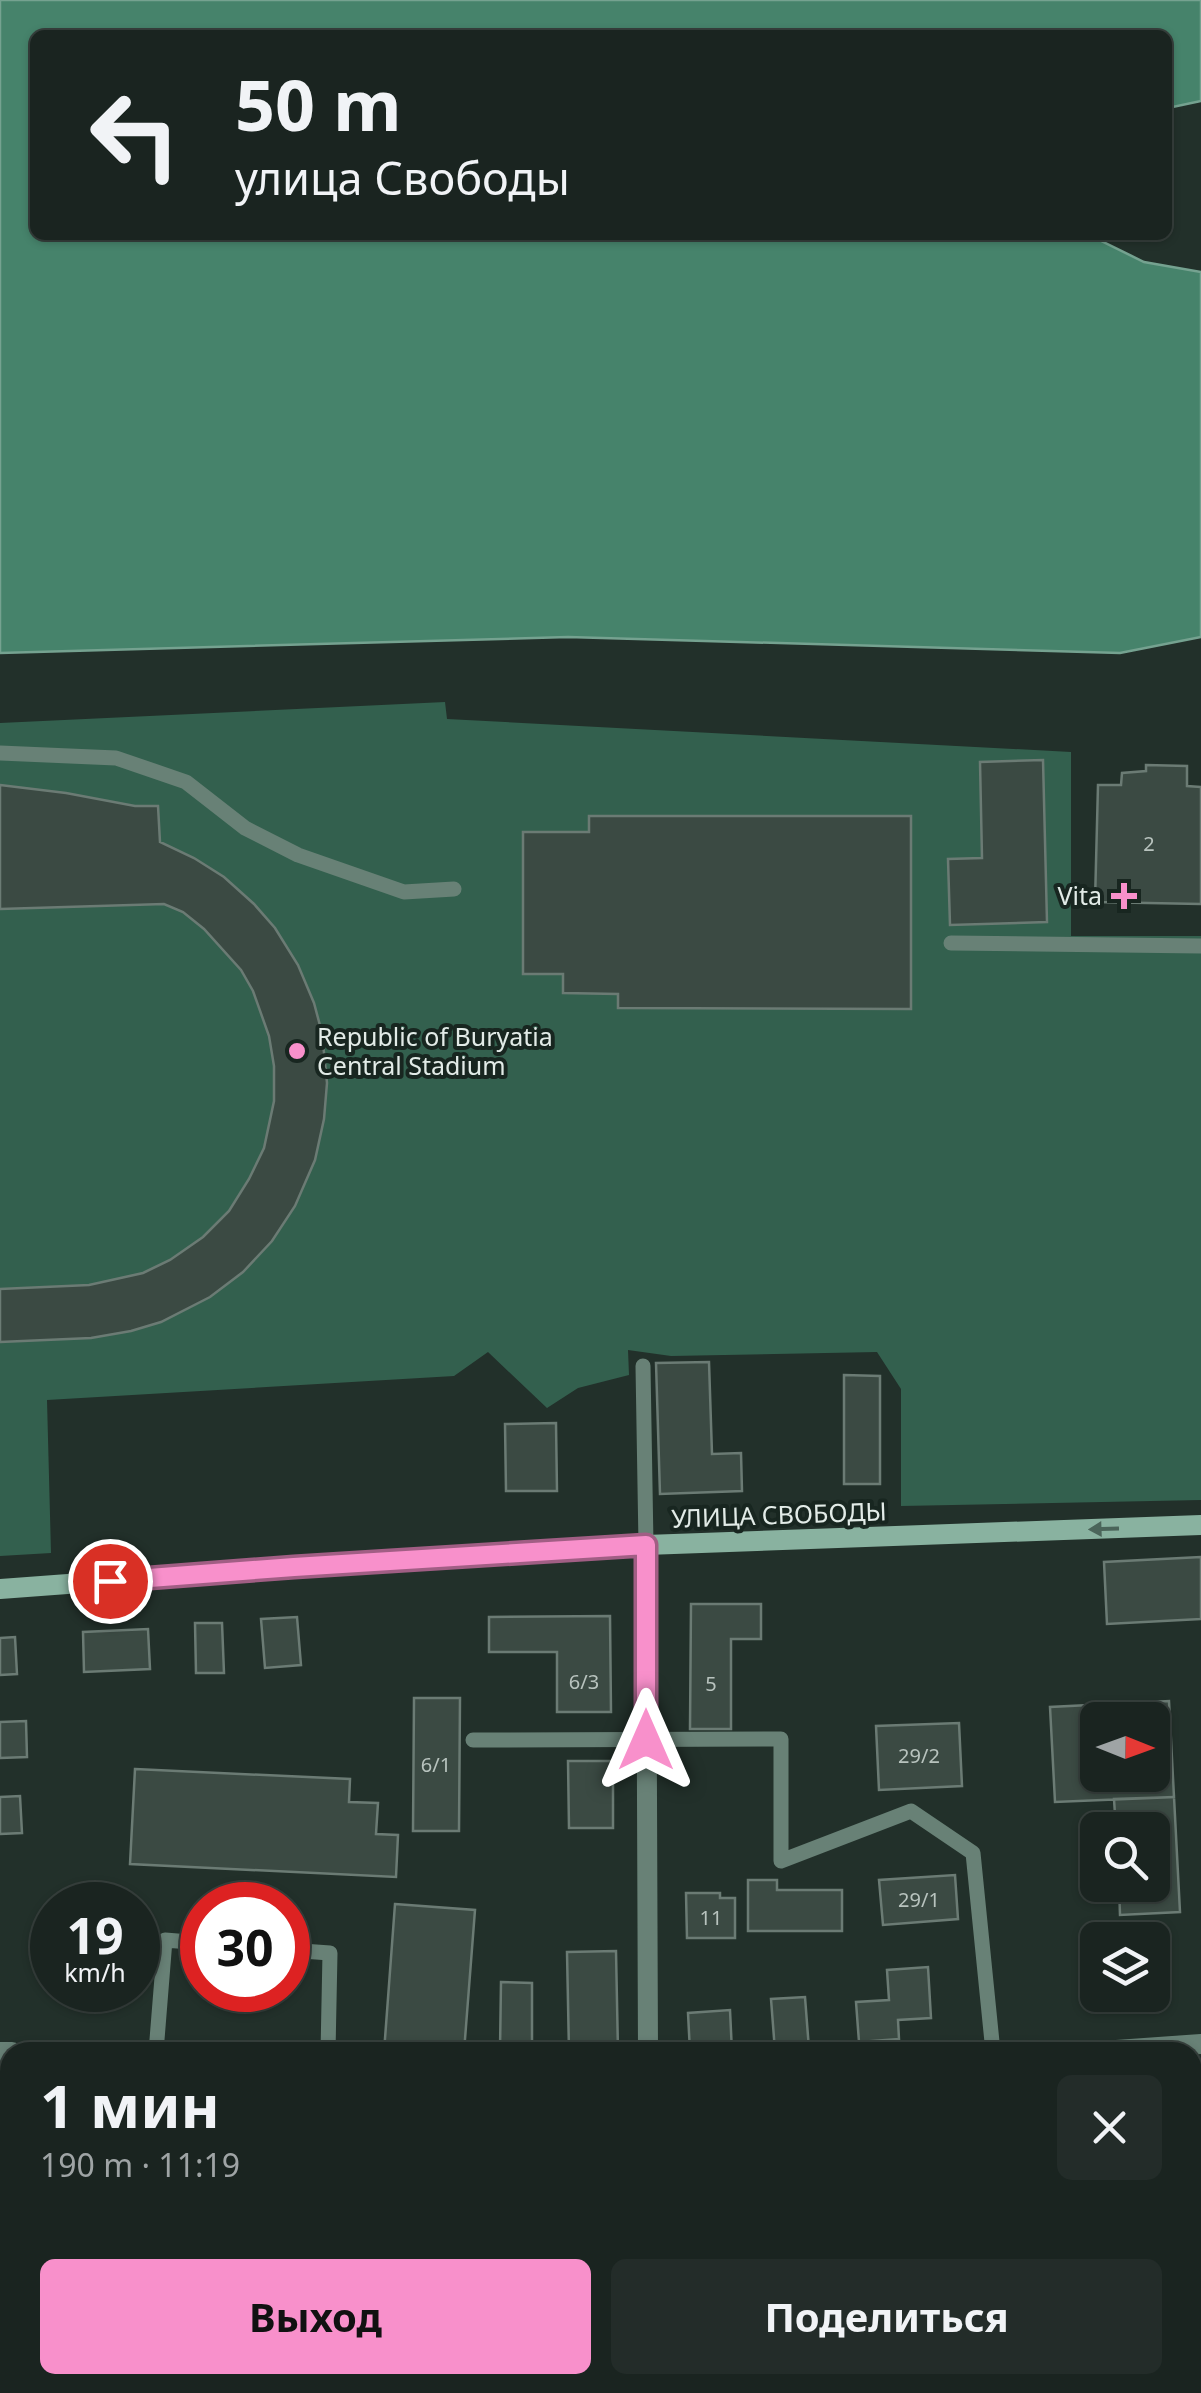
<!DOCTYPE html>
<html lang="ru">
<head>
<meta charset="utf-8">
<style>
	:root { --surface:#1a2420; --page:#232c29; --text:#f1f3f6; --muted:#9fa4a5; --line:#38413e; --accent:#f890cb }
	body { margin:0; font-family:"Noto Sans",sans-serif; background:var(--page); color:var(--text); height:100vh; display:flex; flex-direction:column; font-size:38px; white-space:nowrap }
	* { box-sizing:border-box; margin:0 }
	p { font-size:32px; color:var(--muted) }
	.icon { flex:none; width:55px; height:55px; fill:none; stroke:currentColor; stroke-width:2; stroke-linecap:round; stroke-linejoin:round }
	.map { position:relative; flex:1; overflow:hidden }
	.drawer { position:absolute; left:0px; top:2042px; width:1202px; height:352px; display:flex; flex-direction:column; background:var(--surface); border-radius:30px 30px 0 0; box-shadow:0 2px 8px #0004,0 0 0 2px var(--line) }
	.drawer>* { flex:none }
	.banner { position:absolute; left:30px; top:30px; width:1142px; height:210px; border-radius:15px; box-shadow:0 2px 8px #0004,0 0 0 2px var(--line); background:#1a2420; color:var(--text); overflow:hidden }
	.needle { width:65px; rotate:91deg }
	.fabs { position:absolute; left:1080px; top:1702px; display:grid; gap:20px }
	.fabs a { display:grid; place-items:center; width:90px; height:90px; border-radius:15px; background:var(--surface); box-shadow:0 2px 8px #0004,0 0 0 2px var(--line); font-size:50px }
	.speed { position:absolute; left:30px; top:1882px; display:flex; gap:20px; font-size:50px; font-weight:700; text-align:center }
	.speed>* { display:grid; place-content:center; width:130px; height:130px; border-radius:50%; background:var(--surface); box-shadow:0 2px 8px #0004,0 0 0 2px var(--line); line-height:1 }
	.speed small { font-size:25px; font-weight:400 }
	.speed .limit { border:15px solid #d22; background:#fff; color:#111 }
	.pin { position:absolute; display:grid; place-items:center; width:85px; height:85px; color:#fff; margin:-42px; border:5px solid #fff; border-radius:50%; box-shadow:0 2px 10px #0007 }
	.me { position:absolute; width:110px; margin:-55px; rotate:0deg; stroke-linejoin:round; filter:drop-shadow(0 0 8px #0008) }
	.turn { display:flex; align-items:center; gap:35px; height:210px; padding:0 40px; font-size:45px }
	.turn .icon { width:130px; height:130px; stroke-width:2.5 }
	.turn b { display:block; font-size:70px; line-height:85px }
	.round { display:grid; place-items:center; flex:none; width:105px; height:105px; border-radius:15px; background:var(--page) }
	.overview { display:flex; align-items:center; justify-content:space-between; height:170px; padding:0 40px }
	h1 { font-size:60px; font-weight:700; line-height:75px }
	.action { display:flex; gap:20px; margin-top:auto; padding:20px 40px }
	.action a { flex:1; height:115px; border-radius:15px; background:var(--accent); color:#111; font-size:40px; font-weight:700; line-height:115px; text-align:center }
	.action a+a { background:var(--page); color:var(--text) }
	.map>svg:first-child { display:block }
	.green { fill:#33604e }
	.water { fill:#46836b; stroke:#75a290; stroke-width:2.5 }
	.building { fill:#3b4a43; stroke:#6b7b74; stroke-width:2.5; fill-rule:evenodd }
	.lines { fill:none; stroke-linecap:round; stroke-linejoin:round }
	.lane { stroke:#688176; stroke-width:15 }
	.street { stroke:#688176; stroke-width:20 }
	.secondary { stroke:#89b2a0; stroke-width:20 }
	.oneway { fill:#4b655a }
	.route-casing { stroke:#a15e84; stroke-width:25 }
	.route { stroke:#f890cb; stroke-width:18 }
	.poi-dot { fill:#f890cb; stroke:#182620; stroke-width:4 }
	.labels { text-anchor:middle; stroke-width:8; stroke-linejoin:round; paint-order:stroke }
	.number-label { font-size:20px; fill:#b8c3be }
	.poi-label { font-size:25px; fill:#e2ebe7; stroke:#182620; text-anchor:end }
	.street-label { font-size:25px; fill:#e2ebe7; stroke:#182620 }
</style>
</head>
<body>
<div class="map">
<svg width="1201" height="2393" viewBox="0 0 1201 2393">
	<rect width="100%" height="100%" fill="#22302a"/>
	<path class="green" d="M 445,702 L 447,719 L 1071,752 L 1071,936 L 1201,936 L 1201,1500 L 901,1506 L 901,1389 L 877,1352 L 671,1356 L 628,1350 L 629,1375 L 578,1388 L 547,1408 L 488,1352 L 454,1376 L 47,1400 L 51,1553 L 0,1556 L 0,723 Z"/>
	<path class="water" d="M 0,0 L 1201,0 L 1201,101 L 1168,108 L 1168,35 L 35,35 L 35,235 L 1089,235 L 1144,262 L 1201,272 L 1201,637 L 1120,653 L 568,637 L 0,653 Z"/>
	<path class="building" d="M 1043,760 L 1047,922 L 950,925 L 948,859 L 982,858 L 980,762 Z
		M 1146,765 L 1187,766 L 1187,786 L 1201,787 L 1201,904 L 1095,902 L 1098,785 L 1121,785 L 1122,773 L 1146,771 Z
		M 0,785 L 66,793 L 135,806 L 158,806 L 160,842 L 194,858 L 224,877 L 254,904 L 275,928 L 298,965 L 314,1003 L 322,1033 L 327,1083 L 324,1119 L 315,1160 L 295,1206 L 272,1241 L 243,1272 L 210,1297 L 161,1322 L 131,1331 L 91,1338 L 0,1342 L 0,1289 L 89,1285 L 143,1273 L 170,1260 L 203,1237 L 229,1211 L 249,1179 L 264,1148 L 274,1101 L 274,1066 L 269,1036 L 253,991 L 241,970 L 204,929 L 183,912 L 164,904 L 0,909 Z
		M 589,816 L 911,816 L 911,1009 L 618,1008 L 618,994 L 563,993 L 563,974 L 523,974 L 523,832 L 589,832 Z
		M 709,1362 L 712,1454 L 741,1453 L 742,1491 L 660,1494 L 656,1363 Z
		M 844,1375 L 880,1376 L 880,1484 L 844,1484 Z
		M 556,1423 L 557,1491 L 506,1491 L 505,1424 Z
		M 1201,1557 L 1201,1619 L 1107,1624 L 1104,1562 Z
		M 691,1604 L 761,1604 L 761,1639 L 731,1639 L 731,1729 L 690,1729 Z
		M 610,1616 L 611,1712 L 557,1712 L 557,1652 L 489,1652 L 489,1617 Z
		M 297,1617 L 301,1665 L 265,1668 L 261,1619 Z
		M 195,1623 L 222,1623 L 224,1673 L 196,1673 Z
		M 148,1629 L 150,1669 L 84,1672 L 83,1632 Z
		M 15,1637 L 17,1674 L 0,1675 L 0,1638 Z
		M 414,1698 L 460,1698 L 459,1831 L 413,1831 Z
		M 1169,1701 L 1174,1797 L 1055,1802 L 1050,1707 ZM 1098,1720 L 1152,1720 L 1152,1775 L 1098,1775 Z
		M 26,1721 L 27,1757 L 0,1758 L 0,1722 Z
		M 959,1723 L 962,1786 L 879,1790 L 876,1726 Z
		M 568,1761 L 613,1761 L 613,1828 L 569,1828 Z
		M 135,1769 L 350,1779 L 349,1802 L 378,1803 L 376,1834 L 398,1835 L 396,1877 L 130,1864 Z
		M 20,1796 L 22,1833 L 0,1834 L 0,1797 Z
		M 1174,1797 L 1180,1912 L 1120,1915 L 1119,1885 L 1152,1885 L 1152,1830 L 1116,1830 L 1114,1799 Z
		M 955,1875 L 958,1919 L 883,1925 L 879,1880 Z
		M 748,1880 L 777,1880 L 777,1890 L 842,1890 L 842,1931 L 748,1931 Z
		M 686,1893 L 720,1893 L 720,1898 L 735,1898 L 735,1938 L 687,1938 Z
		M 395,1904 L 475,1910 L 464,2052 L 384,2052 Z
		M 616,1951 L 618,2052 L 569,2052 L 567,1952 Z
		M 928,1967 L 931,2018 L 898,2020 L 899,2039 L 859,2042 L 856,2002 L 889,2000 L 887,1970 Z
		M 501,1982 L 532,1983 L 532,2050 L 500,2050 Z
		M 805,1997 L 809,2049 L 775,2051 L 771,1999 Z
		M 730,2010 L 732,2052 L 690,2052 L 688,2013 Z
		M 10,2243 L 10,2318 L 0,2318 L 0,2244 Z
		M 1,2355 L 10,2355 L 10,2385 L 51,2385 L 52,2393 L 2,2393 Z
		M 250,2385 L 285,2385 L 285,2393 L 251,2393 Z
		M 382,2385 L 420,2385 L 420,2393 L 383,2393 Z
		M 709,2385 L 829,2385 L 830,2393 L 710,2393 Z
		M 863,2385 L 911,2385 L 912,2393 L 864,2393 Z"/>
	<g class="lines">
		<path class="lane" d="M 0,753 L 116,758 L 186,782 L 245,828 L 298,855 L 404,892 L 454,889
			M 951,943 L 1201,946
			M 643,1366 L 646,1545
			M 473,1740 L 781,1739 L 781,1861 L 911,1811 L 973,1853 L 993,2052
			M 288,1950 L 330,1953 L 328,2052
			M 156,2052 L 165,1940 L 202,1943
			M 125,2385 L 125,2393
			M 1183,2385 L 1184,2393"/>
		<path class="street" d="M 646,1545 L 648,2052
			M 0,2052 L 12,2052
			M 1088,2052 L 1201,2044
			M 656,2385 L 657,2393"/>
		<path class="secondary" d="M 0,1589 L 295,1567 L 646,1545 L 1201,1525"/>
	</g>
	<defs><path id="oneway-solid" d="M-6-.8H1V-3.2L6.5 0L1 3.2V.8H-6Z" transform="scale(2.5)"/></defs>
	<use class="oneway" href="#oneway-solid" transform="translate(1104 1529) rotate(178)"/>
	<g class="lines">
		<defs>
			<path id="route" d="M 110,1581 L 294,1567 L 646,1545 L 646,1740"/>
		</defs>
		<use href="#route" class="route-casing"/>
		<use href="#route" class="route"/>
	</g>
	<g class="poi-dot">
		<path d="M1119 881h10v10h10v10h-10v10h-10v-10h-10v-10h10z"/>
		<circle cx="297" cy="1051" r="10"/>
	</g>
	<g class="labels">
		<g class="number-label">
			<text x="1149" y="851">2</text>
			<text x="584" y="1689">6/3</text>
			<text x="711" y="1691">5</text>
			<text x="919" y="1763">29/2</text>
			<text x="436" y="1772">6/1</text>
			<text x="919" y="1907">29/1</text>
			<text x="711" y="1925">11</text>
		</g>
		<g class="poi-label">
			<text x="1102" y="905">Vita</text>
			<text x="317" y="1046" text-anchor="start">Republic of Buryatia<tspan x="317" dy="29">Central Stadium</tspan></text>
		</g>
		<g class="street-label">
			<text transform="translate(779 1515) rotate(-2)" y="9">УЛИЦА СВОБОДЫ</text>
		</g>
	</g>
</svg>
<div class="fabs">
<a><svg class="needle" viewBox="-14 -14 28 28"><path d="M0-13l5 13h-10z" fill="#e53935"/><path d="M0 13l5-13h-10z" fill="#9fa4a5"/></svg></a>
<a><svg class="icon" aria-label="search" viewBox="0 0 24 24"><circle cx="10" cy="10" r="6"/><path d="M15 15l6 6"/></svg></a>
<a><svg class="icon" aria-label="layers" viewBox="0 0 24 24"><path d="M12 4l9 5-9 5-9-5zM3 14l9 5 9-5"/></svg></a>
</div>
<div class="speed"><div>19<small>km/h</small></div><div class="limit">30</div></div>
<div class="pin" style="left:110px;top:1581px;background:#d93025"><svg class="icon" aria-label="arrive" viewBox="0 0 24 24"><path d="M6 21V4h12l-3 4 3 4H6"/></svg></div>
<svg class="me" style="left:646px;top:1740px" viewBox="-20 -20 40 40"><path d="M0-17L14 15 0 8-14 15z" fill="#f890cb" stroke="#fff" stroke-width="4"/></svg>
<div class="banner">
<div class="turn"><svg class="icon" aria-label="left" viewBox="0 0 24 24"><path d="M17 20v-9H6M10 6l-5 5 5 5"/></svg><div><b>50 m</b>улица Свободы</div></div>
</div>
<section class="drawer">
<div class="overview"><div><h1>1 мин</h1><p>190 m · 11:19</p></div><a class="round"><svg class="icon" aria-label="close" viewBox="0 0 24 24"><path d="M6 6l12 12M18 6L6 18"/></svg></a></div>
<div class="action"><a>Выход</a><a>Поделиться</a></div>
</section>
</div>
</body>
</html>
